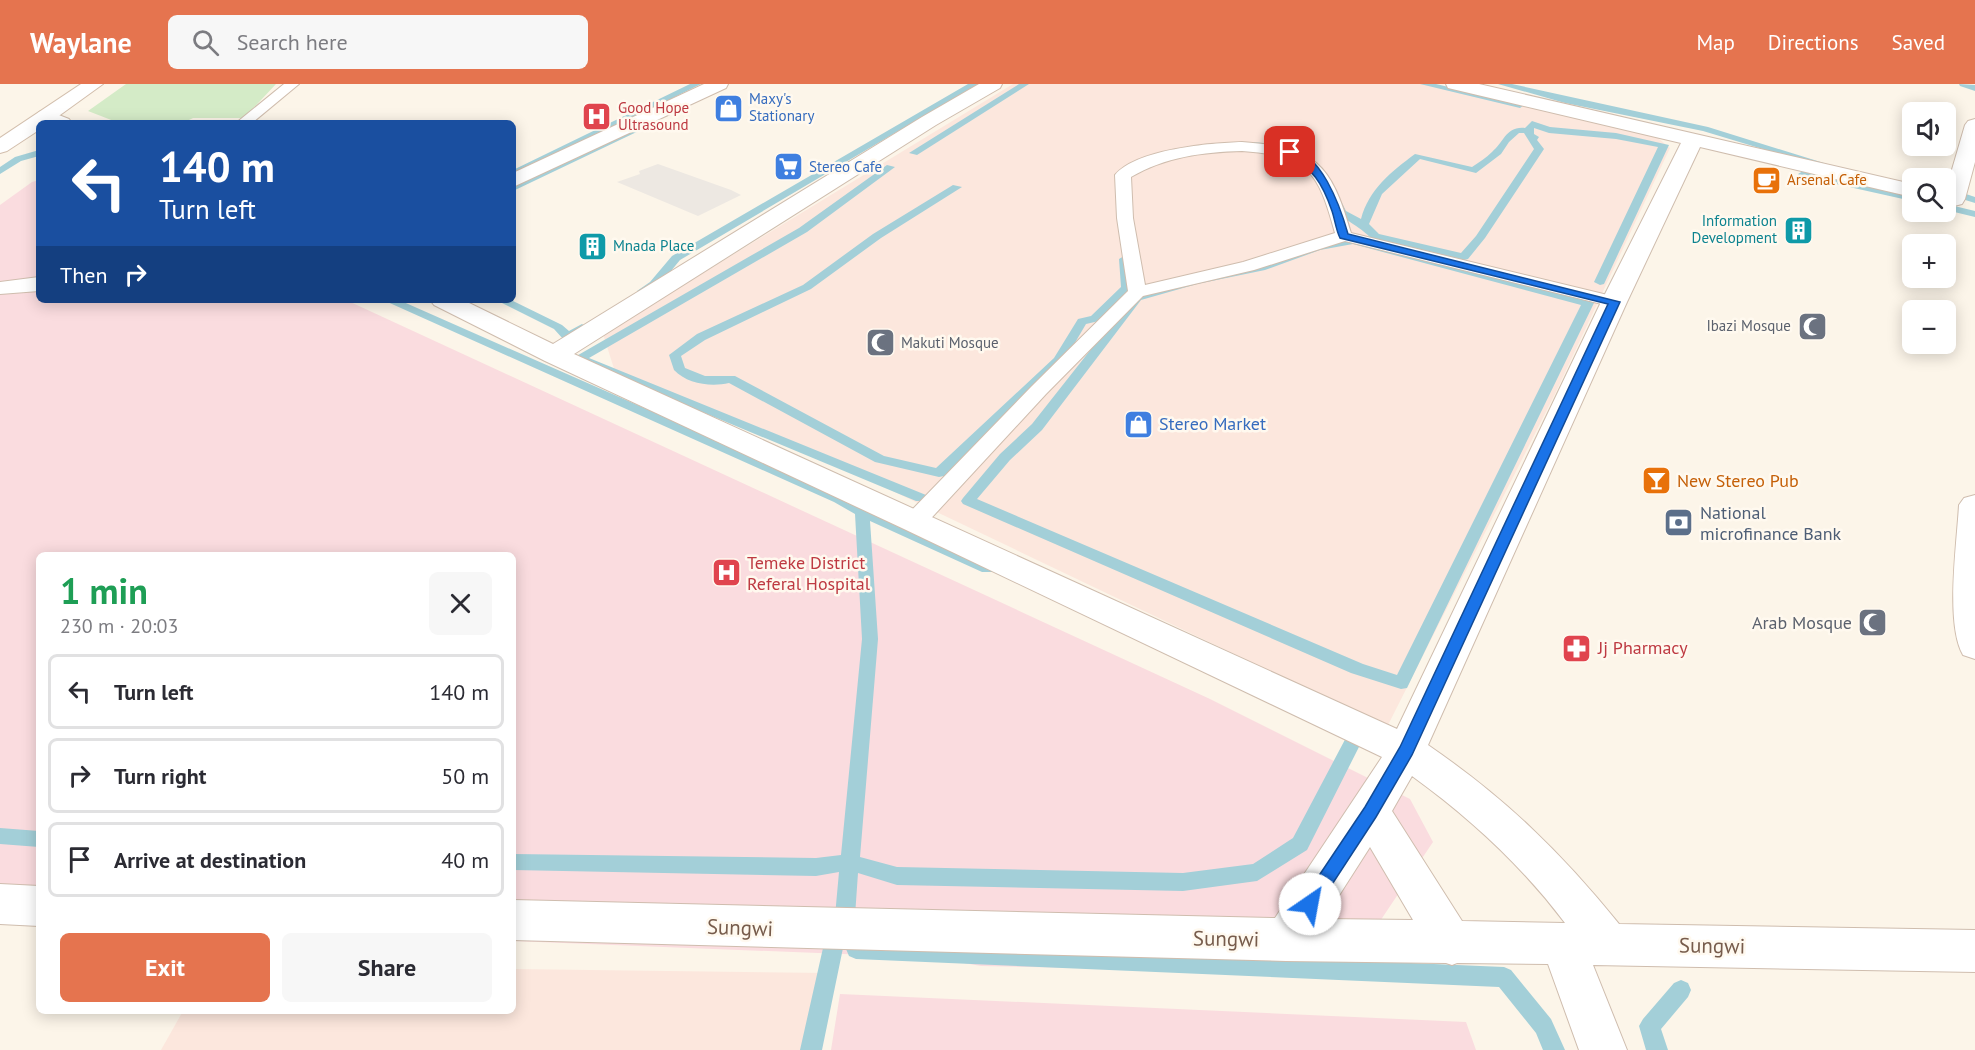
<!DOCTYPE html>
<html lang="en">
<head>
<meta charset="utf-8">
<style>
	:root { --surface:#fff; --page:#f7f7f7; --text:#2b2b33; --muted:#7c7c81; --line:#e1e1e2; --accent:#e5744f }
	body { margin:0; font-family:"PT Sans",sans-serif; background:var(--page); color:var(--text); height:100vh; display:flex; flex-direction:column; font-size:22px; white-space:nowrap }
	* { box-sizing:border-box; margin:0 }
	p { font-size:20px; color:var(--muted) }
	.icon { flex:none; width:33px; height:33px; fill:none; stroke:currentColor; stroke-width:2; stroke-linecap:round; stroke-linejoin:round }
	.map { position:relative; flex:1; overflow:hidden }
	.sheet { position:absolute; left:36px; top:468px; width:480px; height:462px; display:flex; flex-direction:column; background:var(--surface); border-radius:9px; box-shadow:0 3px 15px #0003 }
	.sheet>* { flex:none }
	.guide { position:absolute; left:36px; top:36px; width:480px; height:183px; border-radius:9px; box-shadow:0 3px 15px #0003; background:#1a4fa0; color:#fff; overflow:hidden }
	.fabs { position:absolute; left:1902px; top:18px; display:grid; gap:12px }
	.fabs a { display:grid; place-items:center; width:54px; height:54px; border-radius:9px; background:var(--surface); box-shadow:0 3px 15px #0003; font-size:30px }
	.pin { position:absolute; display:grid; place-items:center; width:51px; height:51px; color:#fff; margin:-26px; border-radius:12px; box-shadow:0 3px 9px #0006 }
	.me { position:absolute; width:66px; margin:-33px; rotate:33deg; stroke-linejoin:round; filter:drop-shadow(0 0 4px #0008) }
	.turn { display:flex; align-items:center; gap:21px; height:126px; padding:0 24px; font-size:27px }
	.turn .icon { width:78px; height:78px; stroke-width:2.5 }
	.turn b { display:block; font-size:42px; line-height:51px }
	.then { display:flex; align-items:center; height:57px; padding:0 24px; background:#0003; gap:12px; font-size:22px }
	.round { display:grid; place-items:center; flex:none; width:63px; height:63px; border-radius:9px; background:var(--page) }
	.head { display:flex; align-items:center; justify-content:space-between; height:102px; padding:0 24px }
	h1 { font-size:36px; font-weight:600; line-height:45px; color:#1e9e55 }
	.primary-button { display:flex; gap:12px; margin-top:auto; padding:12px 24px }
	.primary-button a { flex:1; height:69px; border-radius:9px; background:var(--accent); color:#fff; font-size:24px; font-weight:600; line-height:69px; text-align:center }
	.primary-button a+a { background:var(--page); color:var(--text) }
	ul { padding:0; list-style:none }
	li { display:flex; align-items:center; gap:18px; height:75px; margin:0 12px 9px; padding:0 12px; border:3px solid var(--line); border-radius:9px }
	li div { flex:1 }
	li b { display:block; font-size:22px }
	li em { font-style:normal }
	header { display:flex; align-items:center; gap:36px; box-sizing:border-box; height:84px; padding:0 30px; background:var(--accent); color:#fff }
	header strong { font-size:28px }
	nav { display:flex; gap:33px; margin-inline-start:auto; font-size:21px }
	.search { width:420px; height:54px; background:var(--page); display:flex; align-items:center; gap:15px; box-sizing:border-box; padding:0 21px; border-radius:9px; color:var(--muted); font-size:22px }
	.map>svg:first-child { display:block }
	.commercial { fill:#fce7dd }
	.industrial { fill:#ede8e2 }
	.medical { fill:#fadcdf }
	.green { fill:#d4ebc7 }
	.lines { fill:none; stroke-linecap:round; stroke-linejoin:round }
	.stream { fill:#a3cfd8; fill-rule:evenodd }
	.lane-casing { stroke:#cfbdae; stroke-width:2 }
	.street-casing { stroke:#cfbdae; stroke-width:2 }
	.secondary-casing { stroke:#d2beac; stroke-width:2 }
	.lane { fill:#fff; fill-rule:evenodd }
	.street { fill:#fff; fill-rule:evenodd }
	.secondary { fill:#fff; fill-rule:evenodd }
	.route { fill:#1a73e8; stroke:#114b97; stroke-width:1.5 }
	.labels { text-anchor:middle; stroke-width:5; stroke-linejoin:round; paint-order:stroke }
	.far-shop-label { font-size:15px; fill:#366cbe; stroke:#fff9ef; text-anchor:start }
	.far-health-label { font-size:15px; fill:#be3a42; stroke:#fff9ef; text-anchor:start }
	.far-food-label { font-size:15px; fill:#c56008; stroke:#fff9ef; text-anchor:start }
	.far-culture-label { font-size:15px; fill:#0d838f; stroke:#fff9ef; text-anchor:end }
	.far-worship-label { font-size:15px; fill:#5b616d; stroke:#fff9ef; text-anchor:end }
	.shop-label { font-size:18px; fill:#366cbe; stroke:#fff9ef; text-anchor:start }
	.food-label { font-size:18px; fill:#c56008; stroke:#fff9ef; text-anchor:start }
	.service-label { font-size:18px; fill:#4e5e75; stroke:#fff9ef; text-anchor:start }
	.health-label { font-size:18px; fill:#be3a42; stroke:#fff9ef; text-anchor:start }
	.worship-label { font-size:18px; fill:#5b616d; stroke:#fff9ef; text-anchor:end }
	.near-street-label { font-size:21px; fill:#775c4c; stroke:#fff9ef }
</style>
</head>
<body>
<header>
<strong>Waylane</strong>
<div class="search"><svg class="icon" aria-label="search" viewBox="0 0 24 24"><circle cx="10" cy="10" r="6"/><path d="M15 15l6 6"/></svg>Search here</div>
<nav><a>Map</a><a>Directions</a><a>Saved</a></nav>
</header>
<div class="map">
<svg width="1975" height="966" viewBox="0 0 1975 966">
	<rect width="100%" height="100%" fill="#fcf5e9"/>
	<path class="commercial" d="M 1013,0 L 1431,0 L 1648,46 L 1670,64 L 1555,310 L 1387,643 L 813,369 L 617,294 L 603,250 Z
		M 513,885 L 828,889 L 814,966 L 161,966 L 183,927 L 513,927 Z"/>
	<path class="industrial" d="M 658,80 L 731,106 L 741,111 L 698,132 L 617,98 L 640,90 L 639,87 Z"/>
	<path class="medical" d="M 39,96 L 39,216 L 346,216 L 1210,615 L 1410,715 L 1433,758 L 1356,873 L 1284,888 L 981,882 L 952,877 L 893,872 L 513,857 L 513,471 L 39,471 L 39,841 L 0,839 L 0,121 L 32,98 Z
		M 840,910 L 1466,938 L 1476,966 L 831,966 Z"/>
	<path class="green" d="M 126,0 L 276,0 L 244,34 L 193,34 L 183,39 L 119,39 L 88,27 Z"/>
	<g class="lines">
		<path class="stream" d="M 690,0 L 701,0 L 513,93 L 513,86 Z
			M 968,0 L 978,0 L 680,176 C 669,189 659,205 643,210 L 637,207 L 650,198 L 672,172 Z
			M 1019,0 L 1029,0 L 917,71 L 909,69 Z
			M 1420,0 L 1436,0 L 1524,21 L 1520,24 Z
			M 1498,0 L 1512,0 L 1708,43 L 1827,80 L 1822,83 L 1703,47 L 1565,19 Z
			M 1959,0 L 1975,1 L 1975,7 L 1960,2 Z
			M 1532,37 L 1550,43 L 1616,49 L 1669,61 L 1604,200 L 1600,201 L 1594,198 L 1658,63 L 1616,55 L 1549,49 L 1534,44 L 1534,50 L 1539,53 L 1537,56 L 1544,65 L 1485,154 L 1468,175 L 1464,176 L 1371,154 C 1354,137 1341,138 1330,115 L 1339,113 L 1346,127 L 1361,135 C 1369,105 1391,88 1415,70 L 1472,83 C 1479,78 1486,74 1492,68 C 1504,58 1506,42 1525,44 ZM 1519,49 L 1524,49 L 1534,65 L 1476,152 L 1461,169 L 1379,150 L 1369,140 L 1382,110 L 1420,75 L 1476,89 L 1501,70 L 1509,58 Z
			M 637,42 L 645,44 L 513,107 L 513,100 Z
			M 1252,58 L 1287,61 L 1311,74 L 1306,77 L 1282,66 L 1249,63 L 1247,61 Z
			M 39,66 L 39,72 L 21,77 L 0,90 L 0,83 L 15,73 Z
			M 887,81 L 895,83 L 807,148 L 589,274 L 926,411 L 928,414 L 926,417 L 916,417 L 573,274 L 799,144 Z
			M 1803,87 L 1912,111 L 1912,117 L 1800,92 L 1798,90 Z
			M 953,101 L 962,103 L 881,154 L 811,205 L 705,256 L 681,272 L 685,284 L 705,292 L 735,292 L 884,372 L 936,384 L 1054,274 L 1078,235 L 1091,232 L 1121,203 L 1119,175 L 1124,172 L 1128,173 L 1133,204 L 1131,206 L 1099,237 L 1086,240 L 1063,279 L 944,392 L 939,393 L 875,378 L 729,299 C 711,303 687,300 674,286 L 669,271 L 697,250 L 803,201 L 873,150 Z
			M 1966,110 L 1975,113 L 1975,119 L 1962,115 L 1962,111 Z
			M 1946,120 L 1975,127 L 1975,133 L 1946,126 Z
			M 1353,154 L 1592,217 L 1594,219 L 1407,604 L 1401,605 L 1351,589 L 963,420 L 961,417 L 963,414 L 1000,370 L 1032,340 L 1133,212 L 1195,194 L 1258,181 L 1314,161 ZM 1353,160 L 1581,221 L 1397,591 L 1363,580 L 977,415 L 1010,376 L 1042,346 L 1141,216 L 1197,200 L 1265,186 L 1320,166 Z
			M 383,216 L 399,216 L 844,412 L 867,425 L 992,480 L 995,484 L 992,488 L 982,488 L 870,437 L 878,555 L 860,773 L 897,783 L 1183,789 L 1253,780 L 1293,754 L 1349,648 L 1355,646 L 1361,648 L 1364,653 L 1307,766 L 1257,797 L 1183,807 L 897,801 L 858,789 L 855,832 L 843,864 L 822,966 L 800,966 L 823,864 L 835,832 L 839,788 L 816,792 L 513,786 L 513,770 L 816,774 L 841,771 L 862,555 L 855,430 L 834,418 Z
			M 496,216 L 511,216 L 562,241 L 569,247 L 582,240 L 588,244 L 572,256 L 564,256 L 554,245 Z
			M 0,744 L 39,747 L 39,763 L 0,760 Z
			M 856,855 L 1504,883 L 1511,886 L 1551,935 L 1565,966 L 1543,966 L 1536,949 L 1499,903 L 856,875 L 849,872 L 846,865 L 849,858 Z
			M 1681,896 L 1688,899 L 1691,906 L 1688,913 L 1661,945 L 1668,966 L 1646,966 L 1639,942 L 1643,935 L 1674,899 Z"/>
		<defs>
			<path id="lane" d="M 284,0 L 299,0 L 252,39 L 236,39 Z
				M 1242,58 C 1315,63 1331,79 1351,149 L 1620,214 L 1623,218 L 1620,222 L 1614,223 L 1345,157 L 1254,186 L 1143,212 L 1046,310 L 923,443 L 915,445 L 907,443 L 903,437 L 907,431 L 1032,302 L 1128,207 L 1117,134 L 1115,91 C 1136,65 1211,59 1242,58 ZM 1242,67 C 1309,72 1318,87 1335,149 L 1243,178 L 1145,201 L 1133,134 L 1131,93 C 1165,73 1203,68 1242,67 Z"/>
			<path id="street" d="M 704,0 L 728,0 L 726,4 L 513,103 L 513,89 Z
				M 979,0 L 1002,0 L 1000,4 L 936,41 L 574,270 L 1397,645 L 1601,218 L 1681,59 L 1448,4 L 1446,0 L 1479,0 L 1912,100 L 1912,113 L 1700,63 L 1627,218 L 1428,661 C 1505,714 1561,768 1619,840 L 1975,846 L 1975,888 L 1593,881 L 1627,966 L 1579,966 L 1548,880 L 1457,879 L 1452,881 L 1446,879 L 1286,877 L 513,856 L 513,816 L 1275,834 L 1382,673 L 904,445 L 545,277 L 434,221 L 430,216 L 463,216 L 553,260 L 922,33 ZM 1412,692 C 1470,734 1522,782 1565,839 L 1462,837 L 1392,727 ZM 1370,763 L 1413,836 L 1324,835 Z
				M 46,26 L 69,35 L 72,39 C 60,39 44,43 36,32 L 39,28 Z
				M 1975,35 L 1975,78 L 1965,115 L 1962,120 L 1954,122 L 1946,120 L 1946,106 L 1965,41 L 1968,37 Z
				M 39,193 L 39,207 L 0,210 L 0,198 Z
				M 1975,411 L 1975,575 L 1963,571 C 1945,540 1957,459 1959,421 L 1964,414 Z
				M 0,800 L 39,802 L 39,842 L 0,840 Z"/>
			<path id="secondary" d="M 81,0 L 103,0 L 49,39 L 39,39 L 39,46 L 7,67 L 0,69 L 0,54 Z"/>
		</defs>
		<use href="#lane" class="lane-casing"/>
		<use href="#street" class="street-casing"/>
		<use href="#secondary" class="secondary-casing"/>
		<use href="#lane" class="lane"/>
		<use href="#street" class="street"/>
		<use href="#secondary" class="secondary"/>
	</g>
	<path class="route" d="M 1287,66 C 1320,63 1341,125 1348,150 L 1620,218 L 1412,671 L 1376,733 L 1316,825 L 1310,828 L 1304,825 L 1301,820 L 1304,814 L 1365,723 L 1400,663 L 1608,220 L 1340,154 C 1336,146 1335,136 1332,127 C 1322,98 1313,85 1287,70 Z"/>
	<defs>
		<symbol id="shop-square" viewBox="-11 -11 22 22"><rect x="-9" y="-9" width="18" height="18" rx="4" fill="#3f7fe0" stroke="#fff9ef"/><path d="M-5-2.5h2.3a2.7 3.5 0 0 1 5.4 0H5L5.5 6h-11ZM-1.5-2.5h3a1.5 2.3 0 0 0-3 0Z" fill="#fff"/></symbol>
		<symbol id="hospital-square" viewBox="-11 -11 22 22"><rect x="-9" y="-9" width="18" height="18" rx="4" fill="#e0444e" stroke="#fff9ef"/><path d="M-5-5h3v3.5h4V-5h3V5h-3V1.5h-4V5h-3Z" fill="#fff"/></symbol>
		<symbol id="supermarket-square" viewBox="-11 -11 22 22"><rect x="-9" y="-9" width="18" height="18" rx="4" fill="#3f7fe0" stroke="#fff9ef"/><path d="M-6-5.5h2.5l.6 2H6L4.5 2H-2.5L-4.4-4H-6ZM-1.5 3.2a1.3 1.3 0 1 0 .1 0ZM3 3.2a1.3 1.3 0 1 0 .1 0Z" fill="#fff"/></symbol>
		<symbol id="cafe-square" viewBox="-11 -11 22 22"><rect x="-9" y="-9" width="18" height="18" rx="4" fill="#e8710a" stroke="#fff9ef"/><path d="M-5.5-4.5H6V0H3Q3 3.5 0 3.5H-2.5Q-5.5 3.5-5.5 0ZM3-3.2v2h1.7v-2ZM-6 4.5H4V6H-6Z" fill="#fff"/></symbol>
		<symbol id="building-square" viewBox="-11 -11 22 22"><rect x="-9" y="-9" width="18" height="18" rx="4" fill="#0f9aa8" stroke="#fff9ef"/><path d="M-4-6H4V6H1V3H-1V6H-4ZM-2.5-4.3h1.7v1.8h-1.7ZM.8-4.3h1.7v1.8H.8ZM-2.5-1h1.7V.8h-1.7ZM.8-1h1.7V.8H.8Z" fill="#fff"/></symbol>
		<symbol id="mosque-square" viewBox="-11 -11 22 22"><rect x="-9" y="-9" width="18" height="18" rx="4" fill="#6b7280" stroke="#fff9ef"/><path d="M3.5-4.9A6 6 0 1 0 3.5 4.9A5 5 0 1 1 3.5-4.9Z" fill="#fff"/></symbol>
		<symbol id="bar-square" viewBox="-11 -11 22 22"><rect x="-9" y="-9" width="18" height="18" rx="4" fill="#e8710a" stroke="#fff9ef"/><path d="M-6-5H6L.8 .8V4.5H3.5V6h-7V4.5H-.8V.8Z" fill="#fff"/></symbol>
		<symbol id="bank-square" viewBox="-11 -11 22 22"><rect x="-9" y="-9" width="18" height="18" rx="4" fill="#5c6f8a" stroke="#fff9ef"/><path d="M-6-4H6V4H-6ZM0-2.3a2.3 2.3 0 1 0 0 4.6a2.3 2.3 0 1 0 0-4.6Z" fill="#fff"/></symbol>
		<symbol id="pharmacy-square" viewBox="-11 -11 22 22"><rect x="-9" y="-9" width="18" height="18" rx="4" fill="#e0444e" stroke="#fff9ef"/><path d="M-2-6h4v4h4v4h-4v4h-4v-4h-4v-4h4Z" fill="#fff"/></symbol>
	</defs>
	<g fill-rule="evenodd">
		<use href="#shop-square" x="712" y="8" width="33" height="33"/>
		<use href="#hospital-square" x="580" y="16" width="33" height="33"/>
		<use href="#supermarket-square" x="772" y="66" width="33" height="33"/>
		<use href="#cafe-square" x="1750" y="80" width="33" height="33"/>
		<use href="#building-square" x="1782" y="130" width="33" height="33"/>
		<use href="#building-square" x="576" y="146" width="33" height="33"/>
		<use href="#mosque-square" x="1796" y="226" width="33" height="33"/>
		<use href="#mosque-square" x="864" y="242" width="33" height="33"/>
		<use href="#shop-square" x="1122" y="324" width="33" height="33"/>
		<use href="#bar-square" x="1640" y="380" width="33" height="33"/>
		<use href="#bank-square" x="1662" y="422" width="33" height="33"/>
		<use href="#hospital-square" x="710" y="472" width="33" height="33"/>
		<use href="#mosque-square" x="1856" y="522" width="33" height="33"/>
		<use href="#pharmacy-square" x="1560" y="548" width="33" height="33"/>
	</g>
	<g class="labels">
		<g class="far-shop-label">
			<text x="749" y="20">Maxy's<tspan x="749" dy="17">Stationary</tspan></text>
			<text x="809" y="88">Stereo Cafe</text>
		</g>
		<g class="far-health-label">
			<text x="618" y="29">Good Hope<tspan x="618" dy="17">Ultrasound</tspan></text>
		</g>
		<g class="far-food-label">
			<text x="1787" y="101">Arsenal Cafe</text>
		</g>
		<g class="far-culture-label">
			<text x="1777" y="142">Information<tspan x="1777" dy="17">Development</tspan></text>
			<text x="613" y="167" text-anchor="start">Mnada Place</text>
		</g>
		<g class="far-worship-label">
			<text x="1791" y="247">Ibazi Mosque</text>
			<text x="901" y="264" text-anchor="start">Makuti Mosque</text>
		</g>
		<g class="shop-label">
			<text x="1159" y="346">Stereo Market</text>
		</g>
		<g class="food-label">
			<text x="1677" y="403">New Stereo Pub</text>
		</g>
		<g class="service-label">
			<text x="1700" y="435">National<tspan x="1700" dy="21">microfinance Bank</tspan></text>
		</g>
		<g class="health-label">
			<text x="747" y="485">Temeke District<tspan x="747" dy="21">Referal Hospital</tspan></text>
			<text x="1598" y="570">Jj Pharmacy</text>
		</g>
		<g class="worship-label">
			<text x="1852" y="545">Arab Mosque</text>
		</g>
		<g class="near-street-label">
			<text transform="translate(740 844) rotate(2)" y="7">Sungwi</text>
			<text transform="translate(1226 855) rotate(1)" y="7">Sungwi</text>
			<text transform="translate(1712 862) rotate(1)" y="7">Sungwi</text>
		</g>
	</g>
</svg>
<div class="fabs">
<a><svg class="icon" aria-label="sound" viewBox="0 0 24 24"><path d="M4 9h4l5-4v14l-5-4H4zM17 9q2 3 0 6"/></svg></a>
<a><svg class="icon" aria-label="search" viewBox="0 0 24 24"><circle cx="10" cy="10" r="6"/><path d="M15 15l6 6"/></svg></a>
<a>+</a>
<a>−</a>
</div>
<div class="pin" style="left:1290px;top:68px;background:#d93025"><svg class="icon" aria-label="arrive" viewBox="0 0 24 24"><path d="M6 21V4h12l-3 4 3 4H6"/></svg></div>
<svg class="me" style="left:1310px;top:820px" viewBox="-20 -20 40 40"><circle r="19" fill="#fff"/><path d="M0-13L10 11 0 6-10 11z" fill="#1a73e8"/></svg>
<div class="guide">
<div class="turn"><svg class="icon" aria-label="left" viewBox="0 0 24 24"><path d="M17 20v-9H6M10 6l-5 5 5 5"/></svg><div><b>140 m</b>Turn left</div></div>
<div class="then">Then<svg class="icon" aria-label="right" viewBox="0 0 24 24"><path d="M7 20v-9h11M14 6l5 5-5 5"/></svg></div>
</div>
<section class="sheet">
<div class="head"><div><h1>1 min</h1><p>230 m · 20:03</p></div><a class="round"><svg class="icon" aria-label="close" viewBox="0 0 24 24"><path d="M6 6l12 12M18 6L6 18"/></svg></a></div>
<ul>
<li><svg class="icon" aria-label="left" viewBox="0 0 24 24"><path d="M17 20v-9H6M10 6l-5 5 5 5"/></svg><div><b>Turn left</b></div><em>140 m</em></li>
<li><svg class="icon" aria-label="right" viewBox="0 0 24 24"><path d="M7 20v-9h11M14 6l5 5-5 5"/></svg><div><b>Turn right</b></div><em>50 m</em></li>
<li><svg class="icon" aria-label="arrive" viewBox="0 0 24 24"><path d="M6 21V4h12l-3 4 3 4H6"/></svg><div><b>Arrive at destination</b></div><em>40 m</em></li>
</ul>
<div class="primary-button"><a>Exit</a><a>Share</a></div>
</section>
</div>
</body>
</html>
